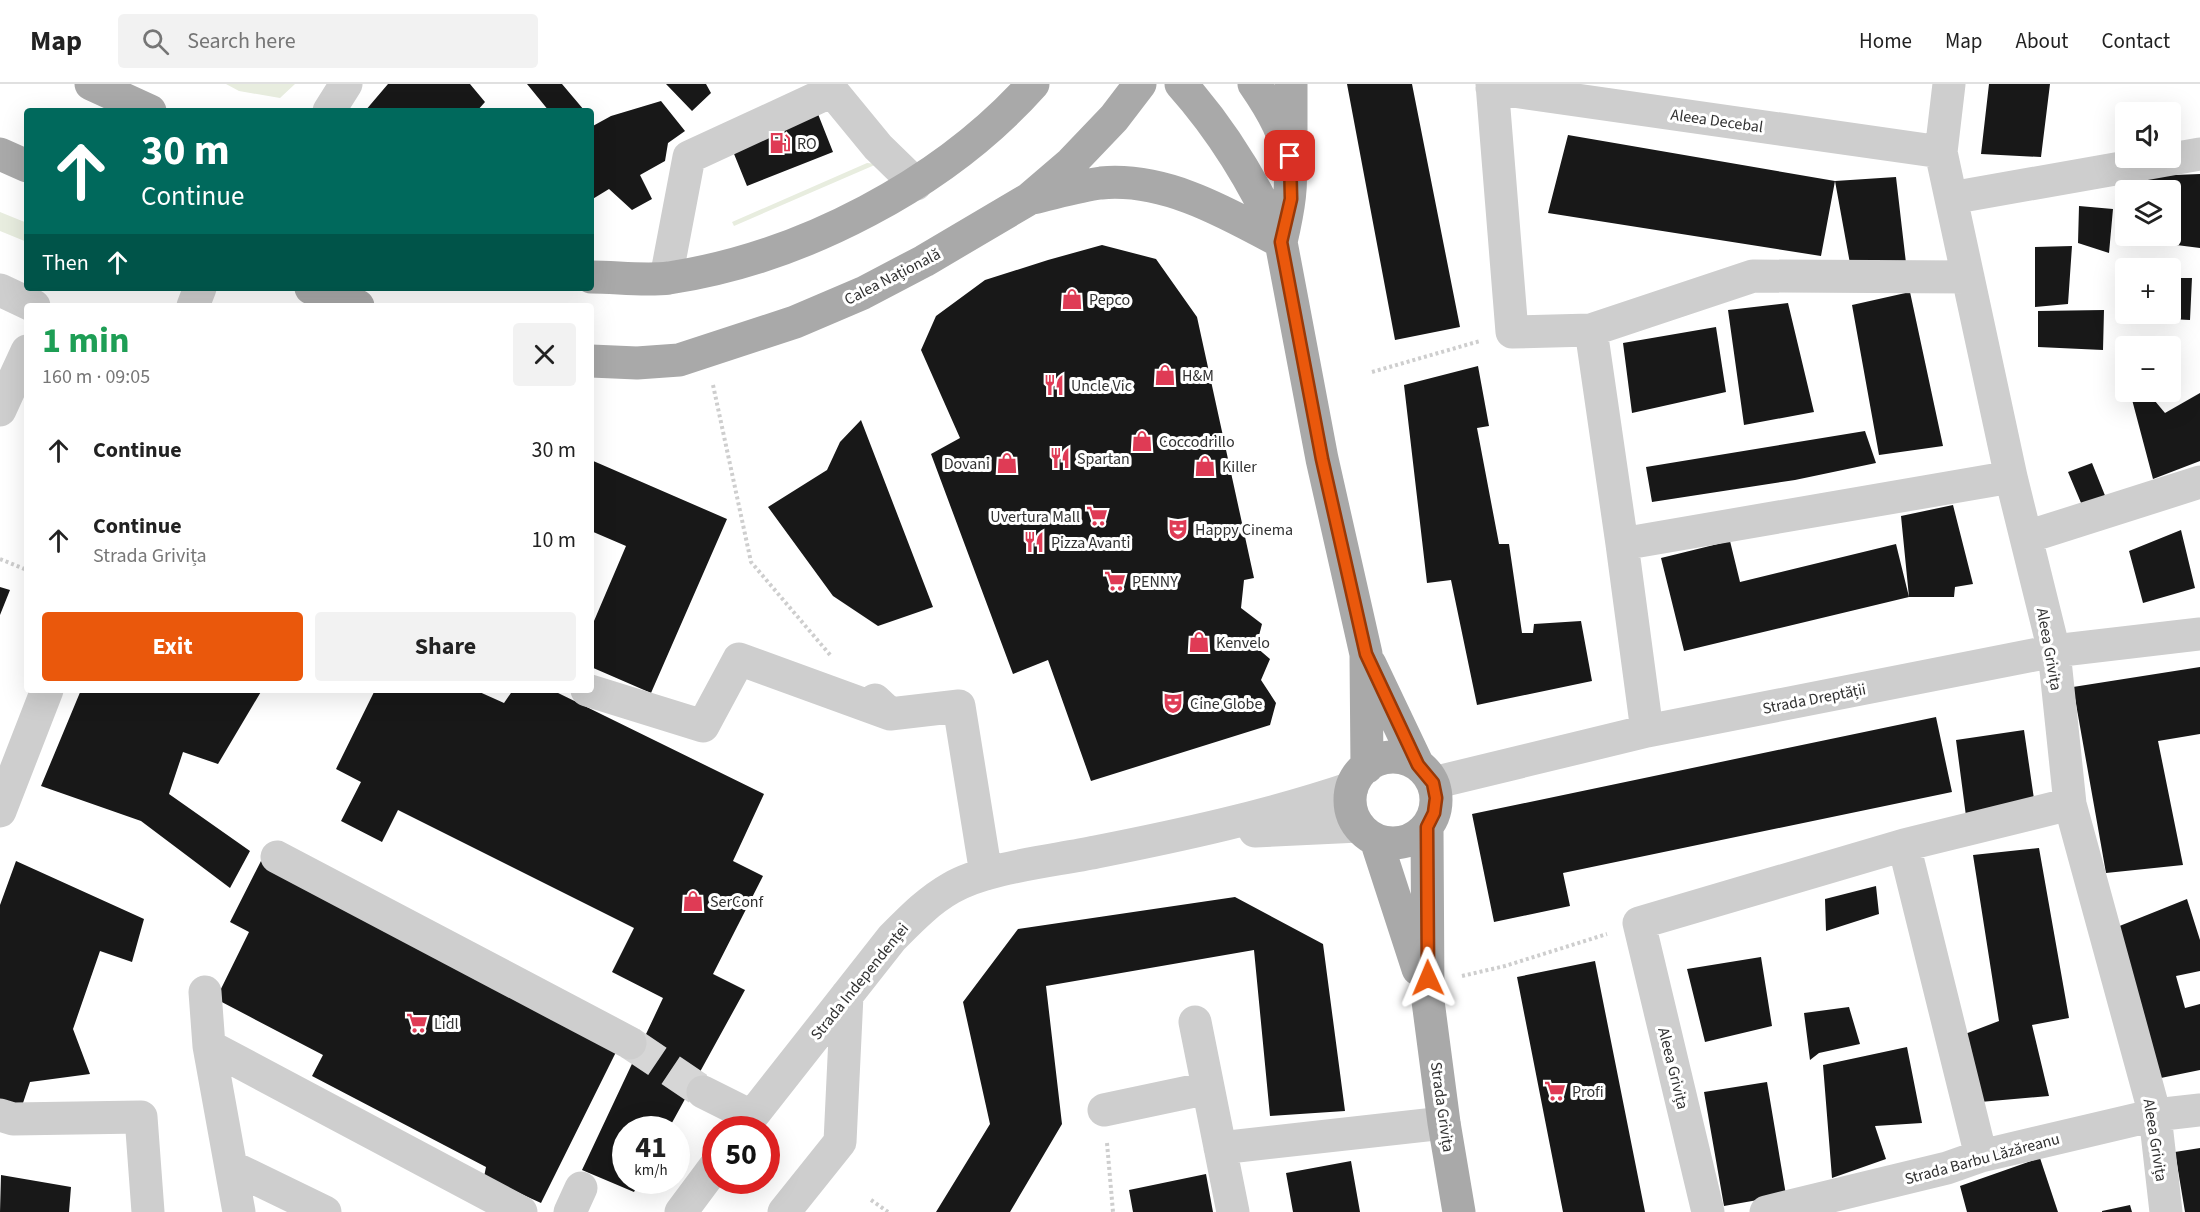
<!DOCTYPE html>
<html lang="en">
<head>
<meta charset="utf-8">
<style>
	:root { --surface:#fff; --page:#f2f2f2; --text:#222; --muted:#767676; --line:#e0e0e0; --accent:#ea580c }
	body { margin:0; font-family:"Source Sans 3",sans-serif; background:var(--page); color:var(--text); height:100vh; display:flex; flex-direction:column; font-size:22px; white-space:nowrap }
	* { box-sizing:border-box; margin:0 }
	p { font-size:20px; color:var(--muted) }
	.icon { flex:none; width:33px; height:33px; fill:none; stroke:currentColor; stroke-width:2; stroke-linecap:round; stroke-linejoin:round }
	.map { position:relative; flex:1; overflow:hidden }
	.drawer { position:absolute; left:24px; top:219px; width:570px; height:390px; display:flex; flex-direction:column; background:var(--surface); border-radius:6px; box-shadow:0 6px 24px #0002 }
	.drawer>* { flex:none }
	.guide { position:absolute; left:24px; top:24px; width:570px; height:183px; border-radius:6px; box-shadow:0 6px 24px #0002; background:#00695c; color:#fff; overflow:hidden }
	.buttons { position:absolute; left:2115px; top:18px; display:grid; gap:12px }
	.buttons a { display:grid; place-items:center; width:66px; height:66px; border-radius:6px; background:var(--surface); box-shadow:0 6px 24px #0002; font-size:30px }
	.speed { position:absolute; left:612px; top:1032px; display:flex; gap:12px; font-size:30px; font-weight:700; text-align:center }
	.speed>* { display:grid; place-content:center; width:78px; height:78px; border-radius:50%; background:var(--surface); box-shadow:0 6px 24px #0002; line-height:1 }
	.speed small { font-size:15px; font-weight:400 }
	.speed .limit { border:9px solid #d22; background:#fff; color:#111 }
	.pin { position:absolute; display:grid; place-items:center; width:51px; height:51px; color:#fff; margin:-26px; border-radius:12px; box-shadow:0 3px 9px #0006 }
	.me { position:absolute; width:66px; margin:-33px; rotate:359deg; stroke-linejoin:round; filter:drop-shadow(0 0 4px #0008) }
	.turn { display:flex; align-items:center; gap:21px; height:126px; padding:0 18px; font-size:27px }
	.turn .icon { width:78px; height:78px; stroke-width:2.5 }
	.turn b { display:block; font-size:42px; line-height:51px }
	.then { display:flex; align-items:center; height:57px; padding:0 18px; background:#0003; gap:12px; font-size:22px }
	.round { display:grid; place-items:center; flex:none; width:63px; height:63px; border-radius:6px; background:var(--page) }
	.overview { display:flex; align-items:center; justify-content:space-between; height:102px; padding:0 18px }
	h1 { font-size:36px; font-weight:700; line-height:45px; color:#1e9e55 }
	.cta { display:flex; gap:12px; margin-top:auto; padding:12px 18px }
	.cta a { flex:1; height:69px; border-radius:6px; background:var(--accent); color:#fff; font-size:24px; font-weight:700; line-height:69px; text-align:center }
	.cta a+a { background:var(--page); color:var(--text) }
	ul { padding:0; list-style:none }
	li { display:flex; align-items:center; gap:18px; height:90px; padding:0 18px }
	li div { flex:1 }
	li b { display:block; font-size:22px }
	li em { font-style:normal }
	header { display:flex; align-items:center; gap:36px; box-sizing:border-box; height:84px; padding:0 30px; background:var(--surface); border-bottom:2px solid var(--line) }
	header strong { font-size:28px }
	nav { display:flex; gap:33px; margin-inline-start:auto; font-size:21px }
	.search { width:420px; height:54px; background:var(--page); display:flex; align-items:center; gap:15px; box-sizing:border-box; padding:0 21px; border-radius:6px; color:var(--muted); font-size:22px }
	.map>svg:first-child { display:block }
	.green { fill:#e8eddf }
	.building { fill:#181818 }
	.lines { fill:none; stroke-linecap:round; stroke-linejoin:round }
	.minor-tunnel { stroke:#d6d6d6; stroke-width:33; stroke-dasharray:33 16; stroke-linecap:butt }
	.path { stroke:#cecece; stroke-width:4; stroke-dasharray:3 3; stroke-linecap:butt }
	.minor { stroke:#cecece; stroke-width:33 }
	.major { stroke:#a9a9a9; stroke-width:33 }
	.route-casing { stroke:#983908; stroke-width:15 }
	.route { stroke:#ea580c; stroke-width:10 }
	.labels { text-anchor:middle; stroke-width:6; stroke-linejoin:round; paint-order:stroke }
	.street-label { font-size:16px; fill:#313131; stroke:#fff }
	.poi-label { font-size:16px; fill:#313131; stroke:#fff; text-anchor:start }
</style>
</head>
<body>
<header>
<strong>Map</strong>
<div class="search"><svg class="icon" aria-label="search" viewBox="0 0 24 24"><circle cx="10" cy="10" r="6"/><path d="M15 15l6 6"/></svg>Search here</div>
<nav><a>Home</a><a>Map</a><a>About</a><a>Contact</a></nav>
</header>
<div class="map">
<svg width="2200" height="1128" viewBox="0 0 2200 1128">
	<rect width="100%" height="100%" fill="#fff"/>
	<path class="green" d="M 226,0 L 295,0 L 280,14 L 239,7 Z
		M 867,79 L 877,80 L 734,142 L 732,138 Z
		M 0,128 L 27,139 L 27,158 L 0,147 Z"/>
	<path class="building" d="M 388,0 L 470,0 L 485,18 L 477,27 L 365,27 Z
		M 527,0 L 562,0 L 584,26 L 549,27 Z
		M 666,0 L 706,0 L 711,9 L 692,27 Z
		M 1347,0 L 1412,0 L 1460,243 L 1395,256 Z
		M 1989,0 L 2050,0 L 2041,73 L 1981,70 Z
		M 661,17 L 685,47 L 668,59 L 665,77 L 640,91 L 652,115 L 632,126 L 609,105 L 591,116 L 591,43 L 611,32 Z
		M 816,25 L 833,68 L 747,102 L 730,60 Z
		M 1568,51 L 1835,97 L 1821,172 L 1548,129 Z
		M 2200,90 L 2200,164 L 2145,157 L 2146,152 L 2170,152 L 2170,106 L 2148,106 L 2148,92 Z
		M 1896,93 L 1906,179 L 1851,185 L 1835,97 Z
		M 2079,122 L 2113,125 L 2109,169 L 2078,159 Z
		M 1102,161 L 1156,175 L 1197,233 L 1254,494 L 1244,496 L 1241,524 L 1262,540 L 1256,563 L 1270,575 L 1261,596 L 1276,619 L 1270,641 L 1091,697 L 1048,576 L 1013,590 L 931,370 L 960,354 L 921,266 L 936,232 L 985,196 L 1048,176 Z
		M 2072,162 L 2068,220 L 2035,223 L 2035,163 Z
		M 2170,194 L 2192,194 L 2190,236 L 2148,234 L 2148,230 L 2170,230 Z
		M 1910,208 L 1943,362 L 1879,371 L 1852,221 Z
		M 1788,219 L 1814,328 L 1744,341 L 1728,226 Z
		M 2104,226 L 2103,266 L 2038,263 L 2038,227 Z
		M 1716,243 L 1726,308 L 1632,329 L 1623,259 Z
		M 1478,282 L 1489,342 L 1477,344 L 1499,460 L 1509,460 L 1522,549 L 1533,549 L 1534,540 L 1581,537 L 1592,597 L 1477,621 L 1451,496 L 1427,499 L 1404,301 Z
		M 2130,308 L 2154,308 L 2155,317 L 2165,329 L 2200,309 L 2200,377 L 2153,395 Z
		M 861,336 L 933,523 L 878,542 L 833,512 L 768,423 L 827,386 L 840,358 Z
		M 1865,347 L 1876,379 L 1795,396 L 1652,418 L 1646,383 Z
		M 591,376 L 727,435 L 651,609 L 591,583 L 591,544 L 626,462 L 591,447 Z
		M 2092,379 L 2106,414 L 2084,426 L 2068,388 Z
		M 1953,421 L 1973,500 L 1955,503 L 1954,513 L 1909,513 L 1684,567 L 1661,474 L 1730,457 L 1740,498 L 1896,460 L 1909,513 L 1901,432 Z
		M 2181,446 L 2195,504 L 2143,519 L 2129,467 Z
		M 0,503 L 10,506 L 0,531 Z
		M 2200,583 L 2200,650 L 2158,657 L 2183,781 L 2106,789 L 2073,603 Z
		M 81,606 L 262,606 L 218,680 L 183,668 L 169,710 L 250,767 L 230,804 L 141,737 L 41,702 Z
		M 375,606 L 475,606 L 504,619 L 513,606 L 552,606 L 764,710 L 733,777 L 763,792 L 713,890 L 745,906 L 668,1046 L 626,1046 L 626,1096 L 640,1096 L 634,1108 L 582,1086 L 663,914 L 612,888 L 634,844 L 398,726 L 382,758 L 341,737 L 361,698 L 336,685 Z
		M 1936,633 L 1952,708 L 1563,789 L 1570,822 L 1494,838 L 1472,730 Z
		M 2024,646 L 2035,722 L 1966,732 L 1956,656 Z
		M 2039,764 L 2069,934 L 2032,941 L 2049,1012 L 1980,1018 L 1965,950 L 1999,937 L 1973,771 Z
		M 16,777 L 144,835 L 132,878 L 100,867 L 73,945 L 90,990 L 30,998 L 20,1028 L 0,1021 L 0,821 Z
		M 261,777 L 618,964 L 541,1119 L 484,1093 L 486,1083 L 312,992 L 323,971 L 216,915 L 249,848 L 230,838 Z
		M 1876,802 L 1879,830 L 1826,847 L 1825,815 Z
		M 1235,813 L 1323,860 L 1345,1027 L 1270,1032 L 1254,866 L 1046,902 L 1062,1040 L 1010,1128 L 936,1128 L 990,1040 L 963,918 L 1018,845 Z
		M 2187,815 L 2200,856 L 2200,887 L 2176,892 L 2185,924 L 2200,920 L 2200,986 L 2151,996 L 2117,843 Z
		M 1761,873 L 1772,942 L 1705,958 L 1687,885 Z
		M 1595,877 L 1645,1128 L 1563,1128 L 1517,893 Z
		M 1849,923 L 1860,960 L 1819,969 L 1810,976 L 1804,929 Z
		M 1907,963 L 1922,1039 L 1875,1042 L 1886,1075 L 1832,1094 L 1823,981 Z
		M 1767,998 L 1786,1111 L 1724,1122 L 1704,1008 Z
		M 2200,1064 L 2200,1128 L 2185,1128 L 2175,1068 Z
		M 2040,1074 L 2058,1128 L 1967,1128 L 1960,1102 Z
		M 1351,1077 L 1360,1128 L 1293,1128 L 1286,1089 Z
		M 1206,1090 L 1213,1128 L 1133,1128 L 1129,1106 Z
		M 1,1091 L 71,1103 L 69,1128 L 0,1128 Z
		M 2130,1121 L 2132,1128 L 2102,1128 L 2102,1127 Z"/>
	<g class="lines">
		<path class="minor-tunnel" d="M 630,959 L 703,1008"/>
		<path class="path" d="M 1372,288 L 1480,257
			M 713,301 L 751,478 L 831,572
			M 0,475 L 27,486
			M 1462,892 L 1505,882 L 1607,850
			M 1107,1059 L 1113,1128
			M 871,1116 L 888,1128"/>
		<path class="minor" d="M 1492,0 L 1512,248 L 1591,246 L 1753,192 L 1968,193
			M 1949,0 L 1941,68 L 2011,393 L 2054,567 L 2070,720 L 2155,1031 L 2166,1128
			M 1492,4 L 1941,68
			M 329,27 L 346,0
			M 1951,114 L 2200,70
			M 666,194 L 689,73 L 832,7 L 878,63 L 916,100
			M 0,206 L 34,222
			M 193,222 L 200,204
			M 1591,246 L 1622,460
			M 0,326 L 27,267
			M 2027,453 L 2200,398
			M 587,606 L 703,642 L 739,575 L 890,630
			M 875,616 L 890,630 L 959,622 L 986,790
			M 1647,647 L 1622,460 L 2011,393
			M 1433,699 L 1647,647 L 2054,567 L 2200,550
			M 0,727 L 47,606
			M 1255,747 L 1359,742
			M 1904,761 L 1981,1072
			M 277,773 L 630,959
			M 205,908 L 209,962 L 239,1128
			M 1195,938 L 1233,1128
			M 209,962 L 521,1128
			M 703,1008 L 751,1032
			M 1104,1026 L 1208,1004
			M 0,1031 L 13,1035 L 141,1033 L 148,1128
			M 741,1046 L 892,854 C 910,836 928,817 951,804 C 987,783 1054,777 1096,768 C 1182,751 1269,732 1352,704
			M 1220,1064 L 1444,1039
			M 232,1083 L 325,1128
			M 570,1128 L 581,1104
			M 681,1128 L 716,1081
			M 784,1128 L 840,1058 L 847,911
			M 1708,1128 L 1639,839 L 1904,761 L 2070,720
			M 1766,1128 L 1947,1084 L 1981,1072 L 2155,1031 L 2200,1026"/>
		<path class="major" d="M 91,0 L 150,27
			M 1181,0 C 1222,46 1256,102 1281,158 L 1322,375 L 1366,570 L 1367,683
			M 1254,0 C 1296,61 1297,88 1281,158
			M 1291,0 L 1291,59
			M 0,70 L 27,82
			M 1033,114 C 1055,109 1078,102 1101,99 C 1165,93 1227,129 1281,158
			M 591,193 C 616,193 644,197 669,194 C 801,174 944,100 1033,0
			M 311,204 L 358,222
			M 591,277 L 637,279 L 679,276 L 795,238 L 863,209 L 924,177 L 1029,115 L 1071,79 L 1114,34 L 1140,0
			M 1370,580 L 1418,681
			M1350 716a43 43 0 1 1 86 0a43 43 0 1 1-86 0Z
			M 1427,743 L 1428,917 L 1444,1039 L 1459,1128
			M 1376,756 L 1418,885"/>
	</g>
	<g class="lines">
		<defs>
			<path id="route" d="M 1290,72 L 1291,115 L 1281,158 L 1322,375 L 1361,548 L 1366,570 L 1418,681 L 1433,699 L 1436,714 L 1434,729 L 1427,743 L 1428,894"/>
		</defs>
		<use href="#route" class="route-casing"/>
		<use href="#route" class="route"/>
	</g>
	<defs>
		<symbol id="fuel-bare" viewBox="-9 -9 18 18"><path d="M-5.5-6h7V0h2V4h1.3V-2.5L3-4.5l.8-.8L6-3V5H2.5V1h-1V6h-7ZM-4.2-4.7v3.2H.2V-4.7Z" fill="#df3b55" stroke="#fff" stroke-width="2.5" paint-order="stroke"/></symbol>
		<symbol id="shop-bare" viewBox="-9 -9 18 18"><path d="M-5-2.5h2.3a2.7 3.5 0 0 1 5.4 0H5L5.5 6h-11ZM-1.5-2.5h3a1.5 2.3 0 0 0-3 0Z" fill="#df3b55" stroke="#fff" stroke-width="2.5" paint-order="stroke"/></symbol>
		<symbol id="restaurant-bare" viewBox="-9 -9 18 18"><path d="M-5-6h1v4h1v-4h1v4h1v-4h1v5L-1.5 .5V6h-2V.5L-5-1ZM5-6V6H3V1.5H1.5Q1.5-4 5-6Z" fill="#df3b55" stroke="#fff" stroke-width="2.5" paint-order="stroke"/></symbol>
		<symbol id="supermarket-bare" viewBox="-9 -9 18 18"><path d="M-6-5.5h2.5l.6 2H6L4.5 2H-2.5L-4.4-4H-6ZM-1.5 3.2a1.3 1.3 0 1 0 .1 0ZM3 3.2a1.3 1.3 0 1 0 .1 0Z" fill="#df3b55" stroke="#fff" stroke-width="2.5" paint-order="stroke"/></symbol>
		<symbol id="theatre-bare" viewBox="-9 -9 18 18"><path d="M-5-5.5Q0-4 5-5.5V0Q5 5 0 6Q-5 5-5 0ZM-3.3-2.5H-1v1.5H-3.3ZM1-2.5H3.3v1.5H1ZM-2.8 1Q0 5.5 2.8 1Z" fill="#df3b55" stroke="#fff" stroke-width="2.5" paint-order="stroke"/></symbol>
	</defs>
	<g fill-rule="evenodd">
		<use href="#fuel-bare" x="765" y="44" width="30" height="30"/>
		<use href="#shop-bare" x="1057" y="200" width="30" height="30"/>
		<use href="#shop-bare" x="1150" y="276" width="30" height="30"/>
		<use href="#restaurant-bare" x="1039" y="286" width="30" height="30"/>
		<use href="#shop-bare" x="1127" y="342" width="30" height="30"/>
		<use href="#restaurant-bare" x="1045" y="359" width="30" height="30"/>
		<use href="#shop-bare" x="992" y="364" width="30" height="30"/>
		<use href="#shop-bare" x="1190" y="367" width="30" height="30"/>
		<use href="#supermarket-bare" x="1082" y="417" width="30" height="30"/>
		<use href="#theatre-bare" x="1163" y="430" width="30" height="30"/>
		<use href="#restaurant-bare" x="1019" y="443" width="30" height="30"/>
		<use href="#supermarket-bare" x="1100" y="482" width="30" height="30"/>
		<use href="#shop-bare" x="1184" y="543" width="30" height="30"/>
		<use href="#theatre-bare" x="1158" y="604" width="30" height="30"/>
		<use href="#shop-bare" x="678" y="802" width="30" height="30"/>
		<use href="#supermarket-bare" x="402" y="924" width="30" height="30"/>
		<use href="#supermarket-bare" x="1540" y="992" width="30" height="30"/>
	</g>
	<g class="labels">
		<g class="street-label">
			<text transform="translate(1717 36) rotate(8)" y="6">Aleea Decebal</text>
			<text transform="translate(892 192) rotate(-27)" y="6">Calea Națională</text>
			<text transform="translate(2050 565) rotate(80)" y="6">Aleea Grivița</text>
			<text transform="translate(1814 614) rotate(-11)" y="6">Strada Dreptății</text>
			<text transform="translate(859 897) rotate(-51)" y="6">Strada Independenței</text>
			<text transform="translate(1674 984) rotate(76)" y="6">Aleea Grivița</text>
			<text transform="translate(1443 1023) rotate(82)" y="6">Strada Grivița</text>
			<text transform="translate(2156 1056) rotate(81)" y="6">Aleea Grivița</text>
			<text transform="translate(1982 1074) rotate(-15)" y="6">Strada Barbu Lăzăreanu</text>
		</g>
		<g class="poi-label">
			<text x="797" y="65">RO</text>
			<text x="1089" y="221">Pepco</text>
			<text x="1182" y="297">H&amp;M</text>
			<text x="1071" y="307">Uncle Vic</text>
			<text x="1159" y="363">Coccodrillo</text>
			<text x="1077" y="380">Spartan</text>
			<text x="990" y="385" text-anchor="end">Dovani</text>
			<text x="1222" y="388">Killer</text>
			<text x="1080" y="438" text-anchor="end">Uvertura Mall</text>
			<text x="1195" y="451">Happy Cinema</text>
			<text x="1051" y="464">Pizza Avanti</text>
			<text x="1132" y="503">PENNY</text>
			<text x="1216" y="564">Kenvelo</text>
			<text x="1190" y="625">Cine Globe</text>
			<text x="710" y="823">SerConf</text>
			<text x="434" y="945">Lidl</text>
			<text x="1572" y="1013">Profi</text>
		</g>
	</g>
</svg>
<div class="buttons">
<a><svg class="icon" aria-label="sound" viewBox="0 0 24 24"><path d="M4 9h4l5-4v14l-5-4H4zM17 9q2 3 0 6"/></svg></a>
<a><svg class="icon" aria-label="layers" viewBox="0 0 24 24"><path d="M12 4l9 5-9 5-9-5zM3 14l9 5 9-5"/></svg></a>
<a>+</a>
<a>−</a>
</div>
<div class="speed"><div>41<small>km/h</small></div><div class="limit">50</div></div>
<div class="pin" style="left:1290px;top:72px;background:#d93025"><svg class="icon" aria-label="arrive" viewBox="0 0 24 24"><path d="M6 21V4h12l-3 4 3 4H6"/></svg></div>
<svg class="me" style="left:1428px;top:894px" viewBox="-20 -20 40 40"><path d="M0-17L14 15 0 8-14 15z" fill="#ea580c" stroke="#fff" stroke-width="4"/></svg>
<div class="guide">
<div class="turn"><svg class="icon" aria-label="ahead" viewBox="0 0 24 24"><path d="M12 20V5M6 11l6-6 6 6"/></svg><div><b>30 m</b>Continue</div></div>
<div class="then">Then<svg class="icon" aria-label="ahead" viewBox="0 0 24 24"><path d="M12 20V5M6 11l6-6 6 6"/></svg></div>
</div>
<section class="drawer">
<div class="overview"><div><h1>1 min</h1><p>160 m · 09:05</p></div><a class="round"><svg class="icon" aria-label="close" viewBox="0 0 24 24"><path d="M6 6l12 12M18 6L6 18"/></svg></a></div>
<ul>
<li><svg class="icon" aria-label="ahead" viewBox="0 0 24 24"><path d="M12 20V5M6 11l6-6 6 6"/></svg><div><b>Continue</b></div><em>30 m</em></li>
<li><svg class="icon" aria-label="ahead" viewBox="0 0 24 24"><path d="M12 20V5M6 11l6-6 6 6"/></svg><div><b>Continue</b><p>Strada Grivița</p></div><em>10 m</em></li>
</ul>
<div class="cta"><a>Exit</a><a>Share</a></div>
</section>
</div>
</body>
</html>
